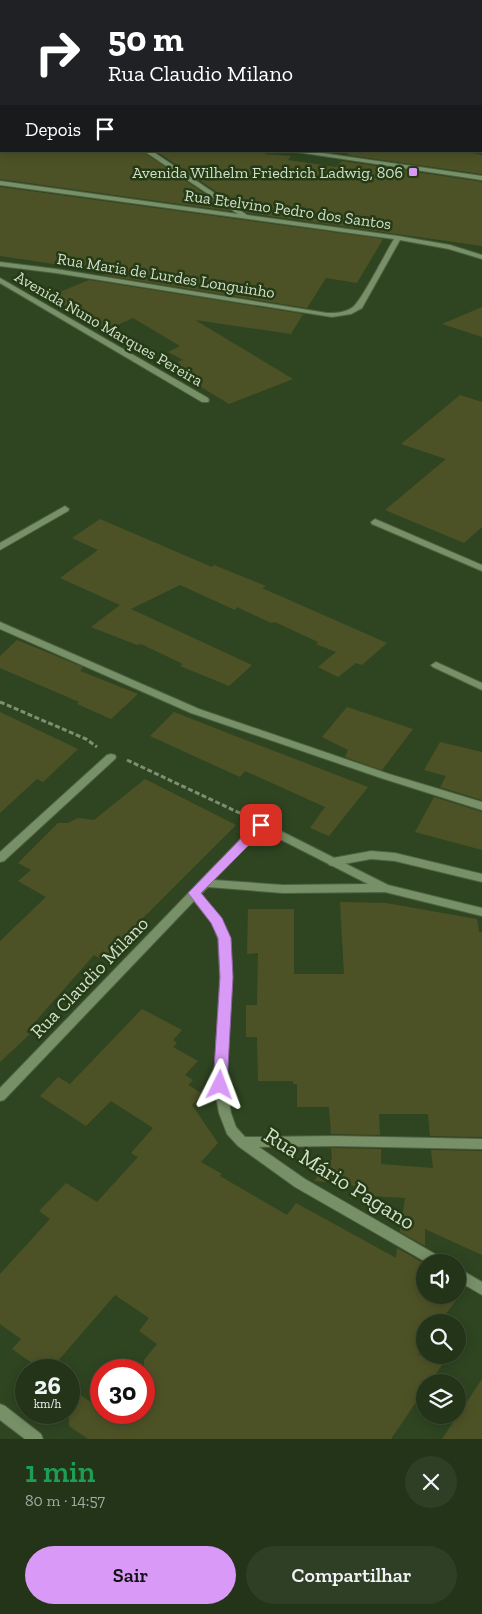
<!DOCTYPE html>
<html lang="pt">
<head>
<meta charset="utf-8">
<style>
	:root { --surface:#233419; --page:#2f3f26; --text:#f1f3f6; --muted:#a3aaa2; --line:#404f38; --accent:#d99af7 }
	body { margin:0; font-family:"Zilla Slab",serif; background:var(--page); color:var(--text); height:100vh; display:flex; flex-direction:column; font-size:19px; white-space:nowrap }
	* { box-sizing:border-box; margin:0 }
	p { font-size:16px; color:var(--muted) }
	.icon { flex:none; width:28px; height:28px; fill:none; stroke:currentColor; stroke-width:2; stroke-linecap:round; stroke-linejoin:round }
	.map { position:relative; height:1439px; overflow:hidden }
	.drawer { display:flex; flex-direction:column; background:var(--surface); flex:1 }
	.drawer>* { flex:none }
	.top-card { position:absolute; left:0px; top:0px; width:482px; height:152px; box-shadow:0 2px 12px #0003,0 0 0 1px var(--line); background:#202124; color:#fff; overflow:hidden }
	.controls { position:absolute; left:416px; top:1254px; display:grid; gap:10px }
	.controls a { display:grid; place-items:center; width:50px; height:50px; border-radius:50%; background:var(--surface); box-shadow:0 2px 12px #0003,0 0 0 1px var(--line); font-size:25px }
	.speed { position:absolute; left:15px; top:1359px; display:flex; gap:10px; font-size:25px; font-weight:700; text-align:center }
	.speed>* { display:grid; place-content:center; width:65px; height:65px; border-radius:50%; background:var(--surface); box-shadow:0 2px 12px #0003,0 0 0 1px var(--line); line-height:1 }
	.speed small { font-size:12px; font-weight:400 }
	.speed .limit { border:8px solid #d22; background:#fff; color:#111 }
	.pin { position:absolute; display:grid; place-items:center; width:42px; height:42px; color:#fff; margin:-21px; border-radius:10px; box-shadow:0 2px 8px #0006 }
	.me { position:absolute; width:55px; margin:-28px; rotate:3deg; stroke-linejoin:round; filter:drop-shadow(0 0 4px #0008) }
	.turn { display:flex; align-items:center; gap:18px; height:105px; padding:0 25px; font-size:22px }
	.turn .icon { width:65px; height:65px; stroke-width:2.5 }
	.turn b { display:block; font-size:35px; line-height:42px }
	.then { display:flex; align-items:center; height:48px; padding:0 25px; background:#0003; gap:10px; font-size:19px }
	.round { display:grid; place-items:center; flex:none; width:52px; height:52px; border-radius:26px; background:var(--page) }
	.headline { display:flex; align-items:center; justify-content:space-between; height:85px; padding:0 25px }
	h1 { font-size:30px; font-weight:600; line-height:38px; color:#1e9e55 }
	.action { display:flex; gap:10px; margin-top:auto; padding:10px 25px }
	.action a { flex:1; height:58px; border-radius:30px; background:var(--accent); color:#111; font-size:20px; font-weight:600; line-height:58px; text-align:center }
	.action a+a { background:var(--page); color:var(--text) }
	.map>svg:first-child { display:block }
	.building { fill:#4d5226 }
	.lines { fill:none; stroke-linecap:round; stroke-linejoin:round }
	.service-casing { stroke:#4e6142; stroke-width:2 }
	.minor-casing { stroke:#4e6142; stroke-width:2 }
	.tertiary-casing { stroke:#4e6142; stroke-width:2 }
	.path { stroke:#7d8f72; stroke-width:3; stroke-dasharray:5 2.5; stroke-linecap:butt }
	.service { fill:#779068; fill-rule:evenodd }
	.minor { fill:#779068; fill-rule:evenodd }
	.tertiary { fill:#779068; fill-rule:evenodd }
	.route { fill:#d99af7; stroke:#8d64a1 }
	.poi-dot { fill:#d99af7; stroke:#253b16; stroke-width:2 }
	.labels { text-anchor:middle; stroke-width:5; stroke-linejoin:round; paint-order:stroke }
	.far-poi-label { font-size:16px; fill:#d2dfca; stroke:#253b16; text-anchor:end }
	.far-street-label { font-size:16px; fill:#d2dfca; stroke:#253b16 }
	.street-label { font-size:19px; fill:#d2dfca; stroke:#253b16 }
	.near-street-label { font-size:22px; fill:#d2dfca; stroke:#253b16 }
</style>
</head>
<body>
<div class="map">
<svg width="482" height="1439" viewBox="0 0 482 1439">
	<rect width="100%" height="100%" fill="#2f4521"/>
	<path class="building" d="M 0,151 L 142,151 L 230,211 L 0,179 Z
		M 156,151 L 267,151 L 265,154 L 291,156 L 288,160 L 336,167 L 342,161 L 482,182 L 482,246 L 248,213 Z
		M 350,151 L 463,151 L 482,155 L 482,174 L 347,155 Z
		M 0,187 L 383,239 L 357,283 L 326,278 L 307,308 L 103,275 L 108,272 L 0,256 Z
		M 89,280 L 303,314 L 291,334 L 195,320 L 293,379 L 229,404 L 170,368 L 180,364 L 177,362 L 183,360 L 168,352 L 180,346 L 133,318 L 104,331 L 71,312 L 74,311 L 50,296 Z
		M 482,307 L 482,337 L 442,324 Z
		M 460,395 L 482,402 L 482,527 L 464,543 L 385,510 L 446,459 L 401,444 Z
		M 100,519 L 212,567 L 214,565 L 266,586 L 262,588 L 387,643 L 362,665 L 356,663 L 338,677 L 318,667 L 336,652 L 316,644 L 318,642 L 275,622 L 271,623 L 237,607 L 235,610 L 180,585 L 131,609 L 252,665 L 229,686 L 180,666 L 183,664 L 141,644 L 137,645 L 91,627 L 120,605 L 60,578 L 98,550 L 72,538 Z
		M 17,640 L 83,667 L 80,671 L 138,694 L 111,719 L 77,704 L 79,702 L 0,668 L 0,656 Z
		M 347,707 L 413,729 L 382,770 L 345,757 L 348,750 L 322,737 Z
		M 0,712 L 78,749 L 43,782 L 37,779 L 0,813 Z
		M 174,712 L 243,739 L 368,787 L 329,836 L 310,828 L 325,807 L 245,771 L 240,777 L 150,736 Z
		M 440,742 L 482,752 L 482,800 L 440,787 L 446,776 L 424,770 Z
		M 145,779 L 236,825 L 120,941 L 121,942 L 103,960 L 94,955 L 26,1032 L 30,1034 L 0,1062 L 0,941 L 46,897 L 18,881 L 31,870 L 18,863 L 58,823 L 68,823 L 78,818 L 94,820 Z
		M 434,797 L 482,812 L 482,850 L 415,832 Z
		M 340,902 L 386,903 L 477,919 L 479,932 L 482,932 L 482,1137 L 430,1136 L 428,1114 L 379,1114 L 380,1135 L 331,1134 L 329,1107 L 297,1107 L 297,1084 L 293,1084 L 293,1081 L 258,1081 L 257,1037 L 246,1037 L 246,1005 L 257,1005 L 258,953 L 247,954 L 248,909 L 294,909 L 294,974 L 344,974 Z
		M 142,1009 L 182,1030 L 173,1040 L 177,1043 L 173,1047 L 198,1061 L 185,1075 L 193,1080 L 188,1085 L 203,1094 L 192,1105 L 218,1143 L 201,1162 L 222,1174 L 220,1176 L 287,1215 L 296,1203 L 396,1258 L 397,1248 L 425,1264 L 425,1295 L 460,1295 L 440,1322 L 425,1322 L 425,1344 L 418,1355 L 449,1355 L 430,1382 L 425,1382 L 425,1389 L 391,1439 L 88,1439 L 69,1426 L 69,1387 L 101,1409 L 101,1412 L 106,1412 L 118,1420 L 124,1412 L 144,1412 L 144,1360 L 157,1344 L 139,1331 L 149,1318 L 115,1295 L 50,1370 L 42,1370 L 12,1349 L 21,1339 L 0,1324 L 0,1274 L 50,1219 L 39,1211 L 66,1183 L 97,1202 L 138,1157 L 131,1153 L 153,1128 L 111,1101 L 86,1126 L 40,1096 L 58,1077 L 70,1084 Z
		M 331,1148 L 381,1149 L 381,1164 L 433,1168 L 431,1150 L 482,1151 L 482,1255 L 425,1229 L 425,1246 L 400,1232 L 405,1198 L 371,1196 L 371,1193 L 348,1184 L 314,1181 L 332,1159 Z
		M 482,1379 L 482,1439 L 442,1439 Z"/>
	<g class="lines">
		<defs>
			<path id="service" d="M 65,506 L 69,509 L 68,511 L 0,550 L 0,543 Z
				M 375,519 L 482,565 L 482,571 L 372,524 L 371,522 Z
				M 0,622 L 199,709 L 389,774 L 482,802 L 482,810 L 381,778 L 191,713 L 0,629 Z
				M 436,662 L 482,683 L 482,690 L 433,667 L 431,665 Z
				M 371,851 L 395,853 L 482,874 L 482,882 L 395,861 L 371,859 L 333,866 L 329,865 L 328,862 L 329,859 L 333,858 Z"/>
			<path id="minor" d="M 24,0 L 38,0 L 39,1 L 25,1 Z
				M 375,0 L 386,0 L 387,1 L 376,1 Z
				M 481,18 L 482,18 L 482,22 L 481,22 Z
				M 0,46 L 1,47 L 1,51 L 0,50 Z
				M 481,109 L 482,109 L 482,113 L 481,113 Z
				M 144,151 L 152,151 L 247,215 L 398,236 L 450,245 L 482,255 L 482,259 L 449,249 L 400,240 L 362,308 L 351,314 L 332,317 L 56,273 L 0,266 L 0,262 L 56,269 L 327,313 C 336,313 345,313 353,307 C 362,300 386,252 394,239 L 0,185 L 0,181 L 238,214 Z
				M 0,278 L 208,398 L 209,400 L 208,402 L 202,402 L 0,283 Z
				M 111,754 L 115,755 L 116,757 L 115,759 L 4,861 L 0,862 L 0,852 L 107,755 Z
				M 261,821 L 388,885 L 482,908 L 482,916 L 385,892 L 283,893 L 208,887 L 201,894 L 221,918 L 230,939 L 232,977 L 226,1085 L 231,1113 L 236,1127 L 245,1137 L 335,1136 L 482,1139 L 482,1149 L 335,1146 L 259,1147 L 305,1179 L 442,1258 L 443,1262 L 426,1262 L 295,1187 L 238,1146 L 227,1134 L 219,1113 L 214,1085 L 220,977 L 218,939 L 212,923 L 194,901 L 4,1100 L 0,1101 L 0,1088 L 257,822 ZM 262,830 L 368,884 L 283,885 L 214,880 Z
				M 458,1268 L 482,1282 L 482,1295 L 458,1281 Z
				M 0,1404 L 5,1406 L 41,1434 L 43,1439 L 25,1439 L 0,1420 Z"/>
			<path id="tertiary" d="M 0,110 L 1,110 L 1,114 L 0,114 Z
				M 290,151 L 308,151 L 482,176 L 482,180 Z"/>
		</defs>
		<use href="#service" class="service-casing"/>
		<use href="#minor" class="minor-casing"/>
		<use href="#tertiary" class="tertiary-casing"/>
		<path class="path" d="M 0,702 L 86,739 L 97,747
			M 127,760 L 246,816"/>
		<use href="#service" class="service"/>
		<use href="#minor" class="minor"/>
		<use href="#tertiary" class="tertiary"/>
	</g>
	<path class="route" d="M 261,821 L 267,825 L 266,828 L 201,893 L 222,918 L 231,938 L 233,977 L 227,1085 L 225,1089 L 215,1089 L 213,1085 L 220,977 L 218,938 L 211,923 L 188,893 L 257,822 Z"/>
	<rect class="poi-dot" x="408" y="167" width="10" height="10" rx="2.5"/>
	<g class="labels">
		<g class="far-poi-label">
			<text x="403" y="178">Avenida Wilhelm Friedrich Ladwig, 806</text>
		</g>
		<g class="far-street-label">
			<text transform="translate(288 209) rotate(8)" y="6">Rua Etelvino Pedro dos Santos</text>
			<text transform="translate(166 275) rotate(9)" y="6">Rua Maria de Lurdes Longuinho</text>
			<text transform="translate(109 328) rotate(30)" y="6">Avenida Nuno Marques Pereira</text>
		</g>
		<g class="street-label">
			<text transform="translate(89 977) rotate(-46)" y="7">Rua Claudio Milano</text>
		</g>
		<g class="near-street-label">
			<text transform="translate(340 1178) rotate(32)" y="8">Rua Mário Pagano</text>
		</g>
	</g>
</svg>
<div class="controls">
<a><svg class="icon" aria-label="sound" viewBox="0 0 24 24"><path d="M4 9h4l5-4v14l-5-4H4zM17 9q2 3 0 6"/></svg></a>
<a><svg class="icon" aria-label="search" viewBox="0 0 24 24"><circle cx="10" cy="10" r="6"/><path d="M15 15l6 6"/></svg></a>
<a><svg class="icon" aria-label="layers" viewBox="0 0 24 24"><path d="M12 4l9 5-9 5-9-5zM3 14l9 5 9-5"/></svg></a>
</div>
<div class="speed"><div>26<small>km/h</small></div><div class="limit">30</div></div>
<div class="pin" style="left:261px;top:825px;background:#d93025"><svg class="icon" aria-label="arrive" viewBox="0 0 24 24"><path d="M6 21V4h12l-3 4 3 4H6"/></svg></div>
<svg class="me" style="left:220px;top:1085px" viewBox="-20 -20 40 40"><path d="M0-17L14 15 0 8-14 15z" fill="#d99af7" stroke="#fff" stroke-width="4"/></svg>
<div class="top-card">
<div class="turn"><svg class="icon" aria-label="right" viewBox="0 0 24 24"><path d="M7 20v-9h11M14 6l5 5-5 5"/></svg><div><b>50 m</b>Rua Claudio Milano</div></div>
<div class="then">Depois<svg class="icon" aria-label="arrive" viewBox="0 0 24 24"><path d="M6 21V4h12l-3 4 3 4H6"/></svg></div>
</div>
</div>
<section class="drawer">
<div class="headline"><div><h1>1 min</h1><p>80 m · 14:57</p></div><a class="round"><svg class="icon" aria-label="close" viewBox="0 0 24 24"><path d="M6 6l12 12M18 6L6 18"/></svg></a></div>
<div class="action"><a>Sair</a><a>Compartilhar</a></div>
</section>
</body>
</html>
